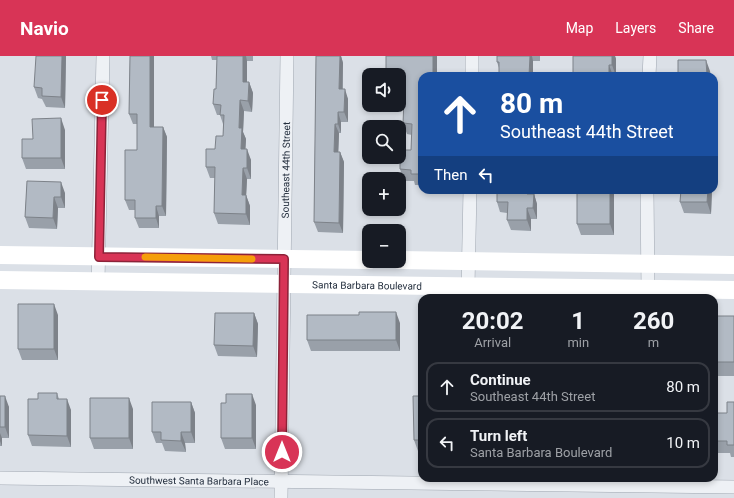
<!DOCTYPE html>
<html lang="en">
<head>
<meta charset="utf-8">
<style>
	:root { --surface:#171b24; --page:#242831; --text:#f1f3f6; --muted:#9ea1a6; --line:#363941; --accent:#d83456 }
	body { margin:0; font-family:Roboto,sans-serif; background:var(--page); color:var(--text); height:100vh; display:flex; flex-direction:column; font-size:15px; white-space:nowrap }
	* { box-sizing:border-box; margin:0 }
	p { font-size:13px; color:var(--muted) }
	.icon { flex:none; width:22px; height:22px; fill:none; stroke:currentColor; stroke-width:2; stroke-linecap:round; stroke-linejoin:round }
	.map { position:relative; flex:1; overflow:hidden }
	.sheet { position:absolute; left:418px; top:238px; width:300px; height:188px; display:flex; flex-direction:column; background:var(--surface); border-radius:12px; box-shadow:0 2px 6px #0003 }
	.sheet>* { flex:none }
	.top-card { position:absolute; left:418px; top:16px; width:300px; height:122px; border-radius:12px; box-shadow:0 2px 6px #0003; background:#1a4fa0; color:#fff; overflow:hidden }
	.fabs { position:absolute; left:362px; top:12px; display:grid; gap:8px }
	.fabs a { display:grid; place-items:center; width:44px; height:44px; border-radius:8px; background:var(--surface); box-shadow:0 2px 6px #0003; font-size:20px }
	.pin { position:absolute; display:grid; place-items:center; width:34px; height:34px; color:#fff; margin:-17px; border:2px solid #fff; border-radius:50%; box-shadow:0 1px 4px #0007 }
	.me { position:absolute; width:44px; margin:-22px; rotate:0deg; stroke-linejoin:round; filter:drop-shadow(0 0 3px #0008) }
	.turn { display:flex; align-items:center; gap:14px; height:84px; padding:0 16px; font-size:18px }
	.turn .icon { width:52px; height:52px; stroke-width:2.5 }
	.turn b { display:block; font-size:28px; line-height:34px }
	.then { display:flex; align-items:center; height:38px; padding:0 16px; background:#0003; gap:8px; font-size:15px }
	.eta { display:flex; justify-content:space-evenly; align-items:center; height:68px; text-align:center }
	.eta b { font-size:24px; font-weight:700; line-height:28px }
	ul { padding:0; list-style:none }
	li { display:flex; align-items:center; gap:12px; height:50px; margin:0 8px 6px; padding:0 8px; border:2px solid var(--line); border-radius:12px }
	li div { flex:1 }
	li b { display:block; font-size:15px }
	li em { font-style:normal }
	header { display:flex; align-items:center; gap:24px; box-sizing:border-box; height:56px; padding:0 20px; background:var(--accent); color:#fff }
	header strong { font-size:19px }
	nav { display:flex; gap:22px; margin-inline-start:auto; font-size:14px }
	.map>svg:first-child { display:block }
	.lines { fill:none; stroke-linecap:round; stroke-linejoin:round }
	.minor-casing { stroke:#a0a7b1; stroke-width:14 }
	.minor { stroke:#eef1f5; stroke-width:13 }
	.secondary { stroke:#fff; stroke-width:18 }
	.wall { fill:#99a0a9 }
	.shaded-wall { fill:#7d8289 }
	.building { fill:#b2bac4; stroke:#7d8289 }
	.route-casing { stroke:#8c2238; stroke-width:10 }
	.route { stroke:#d83456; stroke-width:7 }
	.slow { stroke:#f59e0b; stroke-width:7 }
	.labels { text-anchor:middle; stroke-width:4; stroke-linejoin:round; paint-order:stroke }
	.street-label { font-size:10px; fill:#242f3e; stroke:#eaeff5 }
</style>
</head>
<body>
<header>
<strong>Navio</strong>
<nav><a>Map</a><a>Layers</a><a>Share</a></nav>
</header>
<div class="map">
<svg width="734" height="442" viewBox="0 0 734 442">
	<rect width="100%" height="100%" fill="#dbe0e7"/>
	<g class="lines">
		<defs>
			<g id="minor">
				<path d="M 472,20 L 472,0"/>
				<path d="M 649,20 L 650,0"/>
				<path d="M 647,134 L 648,233"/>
				<path d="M 98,226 L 103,0"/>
				<path d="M 468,231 L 470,134"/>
				<path id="s1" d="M 0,422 L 734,431"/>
				<path id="s2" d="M 281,442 L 287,0"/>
			</g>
		</defs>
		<use href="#minor" class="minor-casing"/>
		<use href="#minor" class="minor"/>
		<g class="secondary">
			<path d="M 0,199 L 369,204"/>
			<path d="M 399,204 L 734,209"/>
			<path id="s3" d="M 0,224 L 734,234"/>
		</g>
	</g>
	<path class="wall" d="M 66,0 L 65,52 L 46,51 L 42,43 L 38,42 L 34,31 Z
		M 130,0 L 154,0 L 154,71 L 163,71 L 167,81 L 166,160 L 159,160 L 159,172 L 139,172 L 135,162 L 135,154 L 129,154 L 125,144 L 137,94 L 137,68 L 133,68 L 129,58 Z
		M 211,0 L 253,0 L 253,5 L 247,5 L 247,26 L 249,26 L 253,37 L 252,56 L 244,55 L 243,76 L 246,83 L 245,93 L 251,104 L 251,123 L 247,123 L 246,139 L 250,150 L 250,169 L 218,168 L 214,157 L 215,122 L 210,122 L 206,111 L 215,93 L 223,80 L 223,68 L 220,59 L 217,59 L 213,48 L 216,33 L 217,4 L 212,4 Z
		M 316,0 L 341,0 L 343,7 L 343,33 L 348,43 L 348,66 L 341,66 L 341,77 L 339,77 L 338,96 L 340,96 L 344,106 L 343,177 L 318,176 L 314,166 Z
		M 497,0 L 540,0 L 540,5 L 533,5 L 533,20 L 499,20 L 499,12 L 497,6 Z
		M 573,0 L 615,0 L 616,3 L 616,20 L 573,20 Z
		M 399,19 L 422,20 L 422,129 L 415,129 L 414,125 L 404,125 L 400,113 L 411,94 L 412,79 L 407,78 L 403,67 L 404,31 L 399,30 Z
		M 65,74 L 65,113 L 26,113 L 22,102 L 33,83 Z
		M 27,125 L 65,137 L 65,152 L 58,152 L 57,173 L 29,172 L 25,161 Z
		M 497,134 L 530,134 L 531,138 L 534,138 L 537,148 L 537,163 L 531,163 L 531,175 L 511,174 L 507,164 L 507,157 L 500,156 L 497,146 Z
		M 577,134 L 614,134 L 614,179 L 581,179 L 577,168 Z
		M 678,134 L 712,134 L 711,158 L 684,157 L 680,146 L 681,135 L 679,135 Z
		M 254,257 L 258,268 L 257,301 L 218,300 L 214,289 Z
		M 58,259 L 58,304 L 22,304 L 18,293 Z
		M 714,260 L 734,260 L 734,320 L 714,320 Z
		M 400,267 L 400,295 L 311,295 L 307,284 Z
		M 57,337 L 59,343 L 71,354 L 71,391 L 32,390 L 28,379 L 38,343 Z
		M 0,340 L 9,351 L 9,382 L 2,382 L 2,390 L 0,390 Z
		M 422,340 L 422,395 L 418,395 L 414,384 Z
		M 191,346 L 195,357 L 195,387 L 185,387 L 186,396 L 165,395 L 162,387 L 156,387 L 152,376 Z
		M 734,346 L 734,401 L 731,401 L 730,397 L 714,397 L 714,357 L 727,357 Z
		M 256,349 L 256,393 L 225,393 L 221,382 Z
		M 133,353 L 133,393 L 94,393 L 90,382 Z"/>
	<path class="shaded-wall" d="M 62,0 L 66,0 L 65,52 L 61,41 Z
		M 150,0 L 154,0 L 154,81 L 150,71 Z
		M 243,0 L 246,0 L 247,5 L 247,37 L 243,26 Z
		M 340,0 L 341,0 L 343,7 L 342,43 L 339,33 Z
		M 433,0 L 437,0 L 437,20 L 433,20 Z
		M 530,0 L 532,0 L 533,5 L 533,20 L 529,20 Z
		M 612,0 L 615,0 L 616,3 L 616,20 L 612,9 Z
		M 706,4 L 710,15 L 711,20 L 707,20 Z
		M 609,9 L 613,20 L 609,20 Z
		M 249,26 L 253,37 L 252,56 L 248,45 Z
		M 345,33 L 348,43 L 348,66 L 344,56 Z
		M 240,44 L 244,55 L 243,76 L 246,83 L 245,104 L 241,93 L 239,72 Z
		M 338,56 L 341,66 L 341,77 L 338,68 Z
		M 714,57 L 715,61 L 716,79 L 714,75 Z
		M 61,62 L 65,74 L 65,113 L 61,102 Z
		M 335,68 L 339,77 L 338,106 L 334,96 Z
		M 163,71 L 167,81 L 166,160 L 162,150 Z
		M 247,93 L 251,104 L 251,123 L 247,112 Z
		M 340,96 L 344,106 L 343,177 L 339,167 Z
		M 243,112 L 247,123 L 246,143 L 246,139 L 250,150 L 250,169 L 246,158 L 242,139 Z
		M 61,126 L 65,137 L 65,152 L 61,141 Z
		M 528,134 L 530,134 L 532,139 L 527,138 Z
		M 610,134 L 614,134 L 614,179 L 610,168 Z
		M 708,134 L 712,134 L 711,158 L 707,146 Z
		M 534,138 L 537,148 L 537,163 L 533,152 Z
		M 54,141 L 58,152 L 57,173 L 53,162 Z
		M 156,150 L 159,160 L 159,172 L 156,162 Z
		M 527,152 L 531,163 L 531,175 L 527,164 Z
		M 54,248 L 58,259 L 58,304 L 54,293 Z
		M 396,256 L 400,267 L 400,295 L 396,284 Z
		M 254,257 L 258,268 L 257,301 L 253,290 Z
		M 252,338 L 256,349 L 256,393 L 252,382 Z
		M 5,340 L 9,351 L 9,382 L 5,371 Z
		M 129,342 L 133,353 L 133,393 L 129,382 Z
		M 67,343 L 71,354 L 71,391 L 67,380 Z
		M 191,346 L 195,357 L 195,387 L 191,376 Z
		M 181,376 L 185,387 L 186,396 L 181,385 Z
		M 0,377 L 2,382 L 2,390 L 0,385 Z"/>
	<path class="building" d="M 36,0 L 62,0 L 61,41 L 42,40 L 42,32 L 34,31 Z
		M 130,0 L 150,0 L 150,71 L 163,71 L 162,150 L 156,150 L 156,162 L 135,162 L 135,144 L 125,144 L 125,94 L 137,94 L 137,58 L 129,58 Z
		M 217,0 L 243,0 L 243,26 L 249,26 L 248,45 L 240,44 L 239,72 L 242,72 L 241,93 L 247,93 L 247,112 L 243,112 L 242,139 L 246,139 L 246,158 L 214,157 L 215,111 L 206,111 L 206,93 L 215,93 L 216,80 L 223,80 L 224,59 L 220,59 L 221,49 L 213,48 L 214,33 L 216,33 Z
		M 316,0 L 340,0 L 339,33 L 345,33 L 344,56 L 338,56 L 338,68 L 335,68 L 334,96 L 340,96 L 339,167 L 314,166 Z
		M 386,0 L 433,0 L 433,20 L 422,20 L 422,118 L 411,118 L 411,114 L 400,113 L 400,94 L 411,94 L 412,68 L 403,67 L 405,20 L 386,19 Z
		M 497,0 L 530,0 L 529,20 L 499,20 L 499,6 L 497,6 Z
		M 573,0 L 612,0 L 612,9 L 609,9 L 609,20 L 573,20 Z
		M 678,4 L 706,4 L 707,20 L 678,20 Z
		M 61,62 L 61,102 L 22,102 L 22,83 L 33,83 L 32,63 Z
		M 27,125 L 61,126 L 61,141 L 54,141 L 53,162 L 25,161 Z
		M 497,134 L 528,134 L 527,138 L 534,138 L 533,152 L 527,152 L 527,164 L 507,164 L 508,146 L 497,146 Z
		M 577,134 L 610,134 L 610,168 L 577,168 Z
		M 681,134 L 708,134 L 707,146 L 680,146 Z
		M 18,248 L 54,248 L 54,293 L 18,293 Z
		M 359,256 L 396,256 L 396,284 L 307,284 L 307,259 L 359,259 Z
		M 215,257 L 254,257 L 253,290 L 214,289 Z
		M 714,260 L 734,260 L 734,306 L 714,306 Z
		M 38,337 L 57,337 L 57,343 L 67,343 L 67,380 L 28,379 L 28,343 L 38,343 Z
		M 226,338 L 252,338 L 252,382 L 221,382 L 221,347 L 226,347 Z
		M 0,340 L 5,340 L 5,371 L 0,371 Z
		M 413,340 L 422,340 L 422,384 L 414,384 Z
		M 90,342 L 129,342 L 129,382 L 90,382 Z
		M 152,346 L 191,346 L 191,376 L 181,376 L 181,385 L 161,384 L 161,376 L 152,376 Z
		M 727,346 L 734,346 L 734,389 L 727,389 L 727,385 L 714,385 L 714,357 L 727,357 Z"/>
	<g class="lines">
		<defs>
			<path id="route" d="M 102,44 L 99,201 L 284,203 L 282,396"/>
		</defs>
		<use href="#route" class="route-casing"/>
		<use href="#route" class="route"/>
		<path class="slow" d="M 145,201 L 252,203"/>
	</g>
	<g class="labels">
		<g class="street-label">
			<text dy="4" stroke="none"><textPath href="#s2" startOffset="328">Southeast 44th Street</textPath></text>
			<text dy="4" stroke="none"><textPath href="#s3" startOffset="367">Santa Barbara Boulevard</textPath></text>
			<text dy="4" stroke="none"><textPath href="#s1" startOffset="199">Southwest Santa Barbara Place</textPath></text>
		</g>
	</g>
</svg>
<div class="fabs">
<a><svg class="icon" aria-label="sound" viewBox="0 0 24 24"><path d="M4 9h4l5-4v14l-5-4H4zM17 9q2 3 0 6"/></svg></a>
<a><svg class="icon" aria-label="search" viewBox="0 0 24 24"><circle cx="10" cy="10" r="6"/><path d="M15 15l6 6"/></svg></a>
<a>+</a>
<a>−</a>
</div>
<div class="pin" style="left:102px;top:44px;background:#d93025"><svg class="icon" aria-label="arrive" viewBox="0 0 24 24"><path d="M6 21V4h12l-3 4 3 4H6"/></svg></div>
<svg class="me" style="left:282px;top:396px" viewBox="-20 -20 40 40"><circle r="17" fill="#d83456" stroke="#fff" stroke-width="3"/><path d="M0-11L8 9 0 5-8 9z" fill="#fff"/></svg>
<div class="top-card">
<div class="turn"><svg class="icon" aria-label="ahead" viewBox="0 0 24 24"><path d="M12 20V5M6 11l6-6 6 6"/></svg><div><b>80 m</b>Southeast 44th Street</div></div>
<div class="then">Then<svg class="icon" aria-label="left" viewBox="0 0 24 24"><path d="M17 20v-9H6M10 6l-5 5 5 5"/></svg></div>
</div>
<section class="sheet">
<div class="eta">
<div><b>20:02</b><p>Arrival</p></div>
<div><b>1</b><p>min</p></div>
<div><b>260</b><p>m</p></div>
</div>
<ul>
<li><svg class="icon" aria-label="ahead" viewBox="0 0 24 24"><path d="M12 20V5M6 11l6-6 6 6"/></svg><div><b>Continue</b><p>Southeast 44th Street</p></div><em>80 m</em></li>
<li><svg class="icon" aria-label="left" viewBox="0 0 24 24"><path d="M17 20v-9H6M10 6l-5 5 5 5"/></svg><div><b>Turn left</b><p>Santa Barbara Boulevard</p></div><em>10 m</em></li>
</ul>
</section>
</div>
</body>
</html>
